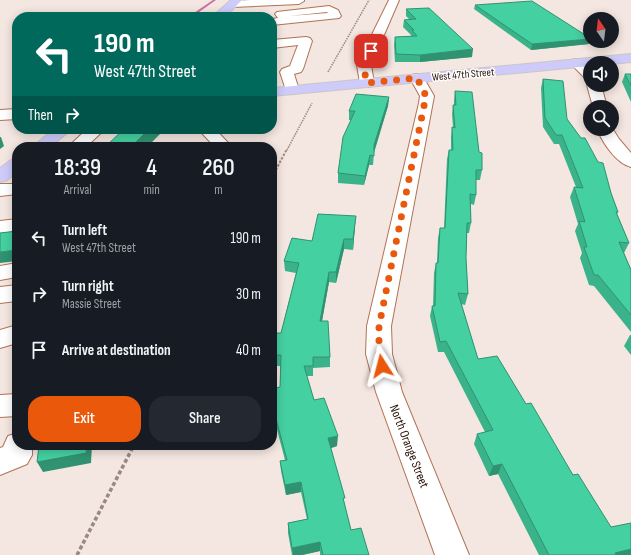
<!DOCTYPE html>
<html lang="en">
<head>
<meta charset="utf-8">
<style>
	:root { --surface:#171b24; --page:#242831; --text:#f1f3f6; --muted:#9ea1a6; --accent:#ea580c }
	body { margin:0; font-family:"Sofia Sans Condensed",sans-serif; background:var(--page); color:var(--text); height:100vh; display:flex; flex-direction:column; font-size:15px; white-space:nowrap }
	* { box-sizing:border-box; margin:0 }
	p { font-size:13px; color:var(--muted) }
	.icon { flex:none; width:22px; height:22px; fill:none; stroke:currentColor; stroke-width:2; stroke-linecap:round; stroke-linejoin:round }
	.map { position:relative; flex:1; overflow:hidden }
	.side { position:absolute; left:12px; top:142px; width:265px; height:308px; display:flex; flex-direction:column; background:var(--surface); border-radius:16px; box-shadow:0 2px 10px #0003 }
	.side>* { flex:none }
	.guide { position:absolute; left:12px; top:12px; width:265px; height:122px; border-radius:16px; box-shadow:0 2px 10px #0003; background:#00695c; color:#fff; overflow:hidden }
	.needle { width:26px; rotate:346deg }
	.controls { position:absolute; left:583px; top:12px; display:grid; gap:8px }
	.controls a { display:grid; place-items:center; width:36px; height:36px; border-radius:50%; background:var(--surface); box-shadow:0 2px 10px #0003; font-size:20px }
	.pin { position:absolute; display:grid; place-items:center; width:34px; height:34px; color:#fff; margin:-17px; border-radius:8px; box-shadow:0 2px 6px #0006 }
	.me { position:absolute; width:44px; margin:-22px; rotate:351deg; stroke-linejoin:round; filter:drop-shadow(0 0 3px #0008) }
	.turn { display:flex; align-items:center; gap:14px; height:84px; padding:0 16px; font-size:18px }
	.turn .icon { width:52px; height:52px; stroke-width:2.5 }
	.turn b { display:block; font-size:28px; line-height:34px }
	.then { display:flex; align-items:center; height:38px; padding:0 16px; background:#0003; gap:8px; font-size:15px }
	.eta { display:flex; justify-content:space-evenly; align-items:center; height:68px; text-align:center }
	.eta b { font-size:24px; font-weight:600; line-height:28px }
	.button { display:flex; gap:8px; margin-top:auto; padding:8px 16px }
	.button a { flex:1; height:46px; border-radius:16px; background:var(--accent); color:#fff; font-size:16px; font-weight:600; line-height:46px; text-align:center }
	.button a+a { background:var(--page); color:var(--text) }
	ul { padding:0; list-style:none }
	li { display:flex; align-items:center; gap:12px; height:56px; padding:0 16px }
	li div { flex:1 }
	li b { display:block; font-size:15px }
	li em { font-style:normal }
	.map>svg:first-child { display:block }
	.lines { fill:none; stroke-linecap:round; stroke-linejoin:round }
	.stream { fill:#ce6da4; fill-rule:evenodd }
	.minor-casing { stroke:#b17354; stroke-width:2 }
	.major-casing { stroke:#ccc6c3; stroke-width:2 }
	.path-far2 { stroke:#9b8980; stroke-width:1.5; stroke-dasharray:1.5 1; stroke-linecap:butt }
	.path-far1 { stroke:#9b8980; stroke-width:2; stroke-dasharray:2.5 1.5; stroke-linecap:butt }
	.path { stroke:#9b8980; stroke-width:3.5; stroke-dasharray:4 2.5; stroke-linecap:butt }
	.minor { fill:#fff; fill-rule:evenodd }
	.major { fill:#cecafa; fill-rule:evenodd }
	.wall { fill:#3bb38a }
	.shaded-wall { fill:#309271 }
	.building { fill:#45d0a1; stroke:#309271 }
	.route { stroke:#ea580c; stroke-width:7; stroke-dasharray:0 12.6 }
	.labels { text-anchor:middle; stroke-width:3; stroke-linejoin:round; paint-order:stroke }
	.far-street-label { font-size:11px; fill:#291105; stroke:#fff }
	.street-label { font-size:13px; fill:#291105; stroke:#fff }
</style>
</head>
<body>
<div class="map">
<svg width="631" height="555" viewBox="0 0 631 555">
	<rect width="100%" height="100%" fill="#f4e6e0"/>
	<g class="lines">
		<path class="stream" d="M 213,0 L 216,0 L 192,17 L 188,17 Z
			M 16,97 L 17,97 L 17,100 L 14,102 L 12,102 L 12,100 Z"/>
		<defs>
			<path id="minor" d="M 250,0 L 304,0 L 304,1 L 299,4 L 232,7 L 227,4 L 232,1 Z
				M 389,0 L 399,0 L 371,65 L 374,83 L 372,86 L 367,87 L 362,86 L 360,83 L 357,65 Z
				M 329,6 L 338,10 L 341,16 L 339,18 L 272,25 L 272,19 L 278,18 L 275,14 L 277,12 ZM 327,12 L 328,13 L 289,16 Z
				M 306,37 L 310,38 L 312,41 L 303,69 L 301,72 L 294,74 L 299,90 L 297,93 L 292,94 L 287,93 L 280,72 L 282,69 L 290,66 L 298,45 L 272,48 L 272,40 Z
				M 577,59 L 582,60 L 590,68 L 590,79 L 585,78 L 570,63 L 572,60 Z
				M 417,74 L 422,75 L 434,96 L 391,326 L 392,354 L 402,392 L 469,555 L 435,555 L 376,392 L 366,354 L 367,326 L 419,103 L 420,96 L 410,78 L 412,75 Z
				M 590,82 L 590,85 L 601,85 L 607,107 L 593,107 L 587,85 Z
				M 17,109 L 17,119 L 0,120 L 0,110 Z
				M 612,128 L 619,139 L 631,153 L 631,167 C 616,163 603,143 597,129 L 612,129 Z
				M 87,129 L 105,129 L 86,147 L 68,147 Z
				M 198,129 L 215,129 L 232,147 L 215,147 Z
				M 0,184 L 17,184 L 17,194 L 0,196 Z
				M 17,219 L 17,231 L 0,233 L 0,221 Z
				M 17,263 L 17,277 L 0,280 L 0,266 Z
				M 17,285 L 17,301 L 0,303 L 0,287 Z
				M 17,325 L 17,343 L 0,348 L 0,330 Z
				M 17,394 L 17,416 L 0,417 L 0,395 Z
				M 17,433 L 17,445 L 32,445 L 32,455 L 27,464 L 0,475 L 0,448 L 3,447 L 8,436 Z"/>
			<path id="major" d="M 231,0 L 242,0 L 225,17 L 212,17 Z
				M 631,54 L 631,62 L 612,64 L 590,63 L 590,66 L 272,96 L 272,88 Z
				M 54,129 L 72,129 L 50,147 L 32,147 Z
				M 17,159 L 17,172 L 6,181 L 0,182 L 0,168 L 11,160 Z"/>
		</defs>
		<use href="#minor" class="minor-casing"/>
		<use href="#major" class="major-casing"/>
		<path class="path-far2" d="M 328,72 L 369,0
			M 287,150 L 312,103"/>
		<path class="path-far1" d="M 272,177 L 287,149"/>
		<path class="path" d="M 77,555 L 134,445"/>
		<use href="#minor" class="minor"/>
		<use href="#major" class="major"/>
	</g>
	<path class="wall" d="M 475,5 L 589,44 L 531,50 L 474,9 Z
		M 406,9 L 472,57 L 420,62 L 395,62 L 394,45 L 395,37 L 411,36 L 411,35 L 403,27 L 404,20 L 409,19 L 406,16 Z
		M 625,74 L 631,74 L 631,102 L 622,82 Z
		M 543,79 L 567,119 L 611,193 L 618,212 L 617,214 L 629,243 L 624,253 L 631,270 L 631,332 L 594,286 L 589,285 L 580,258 L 582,253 L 575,231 L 578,224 L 570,197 L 574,187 L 576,187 L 559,144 L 554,144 L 543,127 L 541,88 Z
		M 455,91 L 479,152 L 482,170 L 480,180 L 476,180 L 476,195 L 474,205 L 471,204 L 471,223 L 469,233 L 467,233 L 466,258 L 468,294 L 465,305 L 461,304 L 478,359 L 526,404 L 573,475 L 631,555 L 539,555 L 498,474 L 489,476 L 474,444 L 477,434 L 485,432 L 444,352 L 438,352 L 430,316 L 432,306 L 433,306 L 434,273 L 436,263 L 437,263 L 438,238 L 440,228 L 444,228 L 447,159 L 449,150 L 451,150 L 451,137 L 452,127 L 453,127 L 452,114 L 453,105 L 454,105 L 454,100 Z
		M 389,97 L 388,106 L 374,153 L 373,165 L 369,165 L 364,185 L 338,183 L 338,173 L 351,120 L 349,120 L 349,111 Z
		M 355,226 L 353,250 L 344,249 L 336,283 L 329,282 L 322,321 L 330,357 L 330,367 L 313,368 L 313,376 L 307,376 L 314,400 L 337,446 L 331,448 L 351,530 L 369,555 L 320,555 L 320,551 L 302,555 L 292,555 L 288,533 L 288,523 L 307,519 L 301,492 L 286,495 L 281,471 L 280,461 L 285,460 L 272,411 L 272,389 L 280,387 L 280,366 L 272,366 L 272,333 L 281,333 L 296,273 L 285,271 L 284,261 L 312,241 Z
		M 630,335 L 631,335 L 631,355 L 624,346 Z"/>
	<path class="shaded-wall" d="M 590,39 L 590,41 L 589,44 L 531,50 L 532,44 Z
		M 473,49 L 472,57 L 420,62 L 420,55 Z
		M 389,97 L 388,106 L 373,155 L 374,145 Z
		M 149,129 L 159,129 L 160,134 L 147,147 L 131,147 Z
		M 0,137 L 1,137 L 4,146 L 0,149 Z
		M 370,155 L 369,165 L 364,185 L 365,176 Z
		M 356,216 L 355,226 L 353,250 L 353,239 Z
		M 344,239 L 344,249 L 336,283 L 336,272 Z
		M 17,250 L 17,261 L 0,263 L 0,252 Z
		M 329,272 L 329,282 L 320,332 L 320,321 Z
		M 338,436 L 337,446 L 328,449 L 328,438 Z
		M 87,445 L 92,445 L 91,463 L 43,472 L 37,462 Z
		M 502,464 L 498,474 L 489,476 L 493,466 Z
		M 301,482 L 301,492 L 286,495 L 285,485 Z
		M 320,542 L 320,551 L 302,555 L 293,555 L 292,548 Z
		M 631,549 L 631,555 L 614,555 L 615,553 Z"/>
	<path class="building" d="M 532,1 L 590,38 L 590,39 L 532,44 L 475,5 Z
		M 429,8 L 473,49 L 420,55 L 396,54 L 395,37 L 417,36 L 412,30 L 414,30 L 404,20 L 416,19 L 406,9 Z
		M 625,74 L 631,74 L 631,86 Z
		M 543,79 L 563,81 L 567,119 L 581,138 L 585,138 L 598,162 L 603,163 L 611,193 L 618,212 L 616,212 L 629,243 L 619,242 L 631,270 L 631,315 L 598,275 L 594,275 L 584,247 L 587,247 L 579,221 L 585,222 L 574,187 L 583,188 L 562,135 L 556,135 L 545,118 Z
		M 455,91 L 472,92 L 479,152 L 482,153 L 482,170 L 476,170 L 476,195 L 470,194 L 471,223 L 467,223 L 466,258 L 468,294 L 458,293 L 478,359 L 497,356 L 526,404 L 531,403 L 573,475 L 578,474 L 611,527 L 631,523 L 631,549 L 615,553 L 616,555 L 549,555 L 502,464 L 493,466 L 477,434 L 493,430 L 446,341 L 440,342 L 432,306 L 435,306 L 436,263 L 438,263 L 440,228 L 445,228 L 449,150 L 453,150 L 452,127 L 455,128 L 453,105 L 456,105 Z
		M 356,94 L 389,97 L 374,145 L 374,156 L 370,155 L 365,176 L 338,173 L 343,137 L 355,111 L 349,111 Z
		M 124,129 L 149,129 L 131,147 L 105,147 Z
		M 318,214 L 356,216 L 353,239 L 344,239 L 336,272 L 329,272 L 320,321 L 328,321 L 330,357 L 313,357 L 313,366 L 304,366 L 314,400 L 324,398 L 338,436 L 328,438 L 345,498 L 343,498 L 351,530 L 361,528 L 369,555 L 323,555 L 320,542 L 292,548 L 288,523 L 308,519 L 301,482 L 285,485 L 280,461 L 287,460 L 272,404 L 272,389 L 280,387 L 281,355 L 272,355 L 272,333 L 281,333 L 299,263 L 284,261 L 292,238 L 312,241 Z
		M 17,231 L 17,250 L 0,252 L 0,233 Z
		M 39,445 L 87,445 L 86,453 L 37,462 Z"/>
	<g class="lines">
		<path class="route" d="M 371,51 C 365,63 363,70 367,83 L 417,78 L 426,96 L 379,326 L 379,354 L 382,366"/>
	</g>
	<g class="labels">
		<g class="far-street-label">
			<text transform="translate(463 74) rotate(-5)" y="4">West 47th Street</text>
		</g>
		<g class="street-label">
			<text transform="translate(410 446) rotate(69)" y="5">North Orange Street</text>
		</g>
	</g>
</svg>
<div class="controls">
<a><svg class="needle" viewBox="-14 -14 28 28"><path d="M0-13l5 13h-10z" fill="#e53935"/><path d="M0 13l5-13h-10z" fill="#9ea1a6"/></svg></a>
<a><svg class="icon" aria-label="sound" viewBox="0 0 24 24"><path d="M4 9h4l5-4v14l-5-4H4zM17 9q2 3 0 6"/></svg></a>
<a><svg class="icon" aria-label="search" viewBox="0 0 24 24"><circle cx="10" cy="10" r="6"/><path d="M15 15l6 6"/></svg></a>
</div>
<div class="pin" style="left:371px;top:51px;background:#d93025"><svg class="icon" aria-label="arrive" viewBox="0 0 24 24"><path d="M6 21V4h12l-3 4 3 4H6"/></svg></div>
<svg class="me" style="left:382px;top:366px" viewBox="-20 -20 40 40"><path d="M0-17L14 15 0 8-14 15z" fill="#ea580c" stroke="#fff" stroke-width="4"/></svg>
<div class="guide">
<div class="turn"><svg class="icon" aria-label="left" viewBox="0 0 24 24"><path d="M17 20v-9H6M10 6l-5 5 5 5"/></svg><div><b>190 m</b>West 47th Street</div></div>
<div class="then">Then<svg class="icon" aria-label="right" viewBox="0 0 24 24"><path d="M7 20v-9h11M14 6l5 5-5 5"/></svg></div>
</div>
<section class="side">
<div class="eta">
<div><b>18:39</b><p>Arrival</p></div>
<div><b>4</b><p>min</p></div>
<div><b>260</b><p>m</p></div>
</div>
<ul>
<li><svg class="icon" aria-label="left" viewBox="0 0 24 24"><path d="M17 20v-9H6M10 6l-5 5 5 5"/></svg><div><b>Turn left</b><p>West 47th Street</p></div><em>190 m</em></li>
<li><svg class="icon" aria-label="right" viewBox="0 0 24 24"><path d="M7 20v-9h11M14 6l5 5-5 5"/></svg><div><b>Turn right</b><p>Massie Street</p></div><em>30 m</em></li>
<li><svg class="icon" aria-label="arrive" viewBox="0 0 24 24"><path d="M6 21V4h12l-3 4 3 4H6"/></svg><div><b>Arrive at destination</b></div><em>40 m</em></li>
</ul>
<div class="button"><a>Exit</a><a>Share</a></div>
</section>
</div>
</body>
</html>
